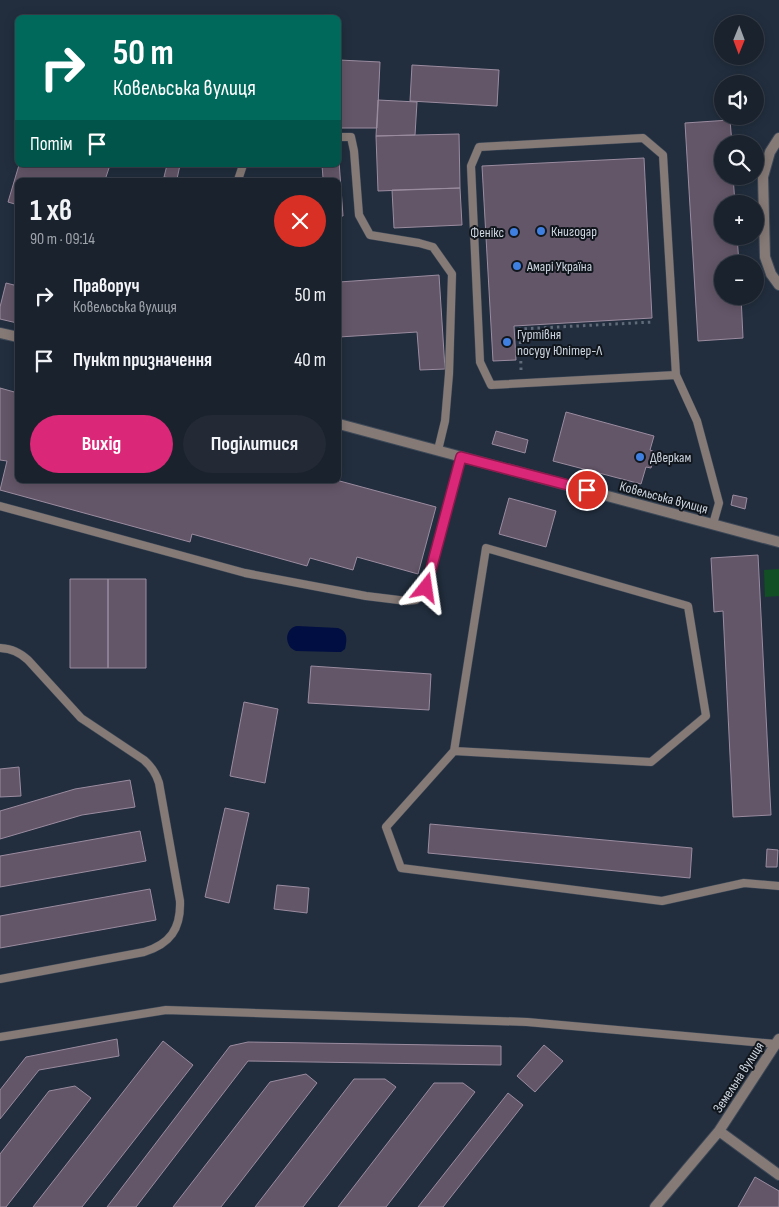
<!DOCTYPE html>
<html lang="uk">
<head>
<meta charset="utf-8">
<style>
	:root { --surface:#1a222e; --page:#232a36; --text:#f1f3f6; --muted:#9fa4aa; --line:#383f4a; --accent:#db2777 }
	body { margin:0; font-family:"Sofia Sans Condensed",sans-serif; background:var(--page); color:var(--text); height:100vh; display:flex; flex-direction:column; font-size:19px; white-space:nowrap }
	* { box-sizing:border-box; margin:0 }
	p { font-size:16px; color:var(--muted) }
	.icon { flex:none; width:28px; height:28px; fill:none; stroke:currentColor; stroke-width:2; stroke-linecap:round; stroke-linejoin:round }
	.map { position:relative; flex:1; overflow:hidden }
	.panel { position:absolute; left:15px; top:178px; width:326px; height:305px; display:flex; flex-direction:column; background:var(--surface); border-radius:8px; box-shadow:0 2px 12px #0003,0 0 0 1px var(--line) }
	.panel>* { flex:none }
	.banner { position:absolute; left:15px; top:15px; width:326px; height:152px; border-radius:8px; box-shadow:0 2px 12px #0003,0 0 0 1px var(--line); background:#00695c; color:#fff; overflow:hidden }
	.needle { width:32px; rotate:181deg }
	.fabs { position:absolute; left:714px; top:15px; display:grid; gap:10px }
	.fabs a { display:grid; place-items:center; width:50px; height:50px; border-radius:50%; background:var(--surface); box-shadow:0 2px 12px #0003,0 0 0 1px var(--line); font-size:25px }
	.pin { position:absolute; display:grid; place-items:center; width:42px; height:42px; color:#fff; margin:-21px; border:2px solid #fff; border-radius:50%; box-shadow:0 1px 5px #0007 }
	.me { position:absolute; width:55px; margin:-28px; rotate:15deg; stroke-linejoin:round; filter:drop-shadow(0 0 4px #0008) }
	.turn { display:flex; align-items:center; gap:18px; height:105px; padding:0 15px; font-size:22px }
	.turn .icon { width:65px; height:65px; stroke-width:2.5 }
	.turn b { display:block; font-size:35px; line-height:42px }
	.then { display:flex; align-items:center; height:48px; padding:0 15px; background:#0003; gap:10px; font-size:19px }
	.round { display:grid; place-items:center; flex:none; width:52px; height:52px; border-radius:26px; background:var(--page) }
	.headline { display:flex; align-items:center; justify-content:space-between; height:85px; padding:0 15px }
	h1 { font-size:30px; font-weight:700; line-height:38px }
	.button { display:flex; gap:10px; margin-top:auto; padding:10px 15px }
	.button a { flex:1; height:58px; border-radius:30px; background:var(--accent); color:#fff; font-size:20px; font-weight:700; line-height:58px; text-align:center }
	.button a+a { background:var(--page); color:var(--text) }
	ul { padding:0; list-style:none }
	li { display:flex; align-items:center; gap:15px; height:65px; padding:0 15px }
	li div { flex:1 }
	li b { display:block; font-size:19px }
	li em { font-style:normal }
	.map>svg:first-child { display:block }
	.green { fill:#134f25 }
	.water { fill:#000e42 }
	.building { fill:#635668; stroke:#9b8ca0 }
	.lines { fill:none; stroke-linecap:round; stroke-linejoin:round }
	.service-casing { stroke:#3d4958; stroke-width:9 }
	.minor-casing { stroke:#3d4958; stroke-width:12 }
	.path { stroke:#606a78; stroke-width:3; stroke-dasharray:2.5 4; stroke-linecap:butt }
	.service { stroke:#867a76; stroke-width:8 }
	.minor { stroke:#867a76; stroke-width:10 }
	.route-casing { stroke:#8e194d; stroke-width:12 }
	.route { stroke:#db2777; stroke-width:9 }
	.shop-dot { fill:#3f7fe0; stroke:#11161d; stroke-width:2 }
	.labels { text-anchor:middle; stroke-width:4; stroke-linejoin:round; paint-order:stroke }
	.poi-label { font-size:14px; fill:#ccd4de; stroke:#11161d; text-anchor:start }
	.street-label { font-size:14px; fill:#ccd4de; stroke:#11161d }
</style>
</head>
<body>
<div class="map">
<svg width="779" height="1207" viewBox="0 0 779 1207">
	<rect width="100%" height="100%" fill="#222e3e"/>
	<path class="green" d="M 779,569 L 779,596 L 765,597 L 764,570 Z"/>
	<path class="water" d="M 297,626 L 338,628 C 348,631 347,640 345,649 L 341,652 L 337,652 L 296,651 C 284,647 284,628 297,626 Z"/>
	<path class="building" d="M 339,60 L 380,62 L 377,128 L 339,128 Z
		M 412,65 L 499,70 L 497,106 L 410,101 Z
		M 378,100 L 417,102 L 415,135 L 376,136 Z
		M 730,120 L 732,144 L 722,144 L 722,176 L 733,176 L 735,204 L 722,204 L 722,236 L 737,236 L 739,264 L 722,264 L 722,296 L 741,296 L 743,338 L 698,341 L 685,123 Z
		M 459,134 L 460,188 L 378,191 L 376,136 Z
		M 644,158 L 652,318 L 514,326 L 516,360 L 493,361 L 482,166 Z
		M 339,161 L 343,216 L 339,216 L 339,180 L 299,180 L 323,178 L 322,165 L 339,165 Z
		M 19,165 L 110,165 L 105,180 L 18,180 L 18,205 L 8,202 Z
		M 167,165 L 180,165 L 177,179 L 164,177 Z
		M 460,188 L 462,225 L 394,228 L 392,190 Z
		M 439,275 L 445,369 L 420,370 L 417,332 L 339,337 L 339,282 Z
		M 6,283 L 18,286 L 17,323 L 0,319 L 0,307 Z
		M 0,388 L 18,393 L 18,480 L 336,480 L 436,507 L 418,574 L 357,557 L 353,570 L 310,558 L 307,566 L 192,534 L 190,542 L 0,490 L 7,461 L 0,460 Z
		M 566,412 L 654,436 L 650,450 L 655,452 L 651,468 L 646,467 L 641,484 L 553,461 Z
		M 496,431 L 528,440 L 525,453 L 492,444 Z
		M 733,495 L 747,498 L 745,509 L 731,505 Z
		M 509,498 L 556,511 L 546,547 L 499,534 Z
		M 758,555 L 771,815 L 733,817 L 723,611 L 714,612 L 711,558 Z
		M 70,579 L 108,579 L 108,668 L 70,668 Z
		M 108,579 L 146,579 L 146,668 L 108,668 Z
		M 311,666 L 431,674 L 429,710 L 308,703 Z
		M 244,702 L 278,709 L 265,783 L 230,776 Z
		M 19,767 L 21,796 L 0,797 L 0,769 Z
		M 130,780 L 135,807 L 82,815 L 0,839 L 0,811 L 75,789 Z
		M 225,808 L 249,813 L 229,903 L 205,897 Z
		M 430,824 L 692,848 L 690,878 L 428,853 Z
		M 140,831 L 146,861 L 0,887 L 0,856 Z
		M 767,849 L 778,850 L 777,867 L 766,867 Z
		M 277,885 L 309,888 L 307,913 L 274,909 Z
		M 150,889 L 156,920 L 0,948 L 0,916 Z
		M 117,1039 L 119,1056 L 39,1070 L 0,1119 L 0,1090 L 26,1057 Z
		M 163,1041 L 193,1065 L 82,1207 L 33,1207 Z
		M 248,1042 L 501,1046 L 501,1065 L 248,1061 L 136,1207 L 107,1207 L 230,1046 Z
		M 544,1045 L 563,1061 L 535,1092 L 517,1076 Z
		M 306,1074 L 317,1083 L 221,1207 L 173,1207 L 270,1082 Z
		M 354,1079 L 385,1079 L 396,1087 L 303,1207 L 255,1207 Z
		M 434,1083 L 463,1083 L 475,1092 L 386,1207 L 338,1207 Z
		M 75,1086 L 91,1098 L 6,1207 L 0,1207 L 0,1154 L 49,1091 Z
		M 508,1093 L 523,1105 L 443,1207 L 418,1207 Z
		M 755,1177 L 779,1191 L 779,1207 L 738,1207 Z"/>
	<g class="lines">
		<defs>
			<path id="service" d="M 339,137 L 351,137 L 354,151 L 359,215 L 370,235 L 419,243 L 433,247 L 452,274 L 449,374 L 445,421 L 438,450
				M 238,180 L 243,165
				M 676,375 L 663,155 L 643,138 L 479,147 L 471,166 L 480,362 L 491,385 L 676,375 L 697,421 L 719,503 L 713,524
				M 0,506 L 245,573 L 366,596 L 407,601 L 416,600 L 422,595 L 426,588 L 461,457
				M 0,648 C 12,649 19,652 28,660 L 81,718 L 144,760 C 152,767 156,773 159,783 L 180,901 C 181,929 170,944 144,952 L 0,979
				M 454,751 L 651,762 L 706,716 L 688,606 L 486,548 L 454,751 L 386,827 L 401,868 L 662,901 L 744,883 L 779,886
				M 0,1037 L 166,1010 L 527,1022 L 776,1044"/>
			<path id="minor" d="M 779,138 L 770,152 L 763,177 L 765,257 L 771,274 L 779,285
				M 0,333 L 18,337
				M 339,424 L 779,542
				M 719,1131 L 779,1175
				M 655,1207 L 719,1131 L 779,1039"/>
		</defs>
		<use href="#service" class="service-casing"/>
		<use href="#minor" class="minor-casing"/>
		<path class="path" d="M 521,370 L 520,329 L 653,322"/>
		<use href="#service" class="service"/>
		<use href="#minor" class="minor"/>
	</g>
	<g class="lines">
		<defs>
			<path id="route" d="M 426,588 L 461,457 L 587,490"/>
		</defs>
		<use href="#route" class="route-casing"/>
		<use href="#route" class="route"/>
	</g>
	<g class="shop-dot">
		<circle cx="541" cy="231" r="5"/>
		<circle cx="514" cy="232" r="5"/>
		<circle cx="517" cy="266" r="5"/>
		<circle cx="507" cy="342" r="5"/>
		<circle cx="640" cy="457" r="5"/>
	</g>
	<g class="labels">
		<g class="poi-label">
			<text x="551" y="236">Книгодар</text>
			<text x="504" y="237" text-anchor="end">Фенікс</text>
			<text x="527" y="271">Амарі Україна</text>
			<text x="517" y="339">Гуртівня<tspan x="517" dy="16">посуду Юпітер-Л</tspan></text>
			<text x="650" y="462">Дверкам</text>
		</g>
		<g class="street-label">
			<text transform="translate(664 497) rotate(15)" y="5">Ковельська вулиця</text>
			<text transform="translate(738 1077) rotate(-57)" y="5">Земельна вулиця</text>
		</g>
	</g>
</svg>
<div class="fabs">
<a><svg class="needle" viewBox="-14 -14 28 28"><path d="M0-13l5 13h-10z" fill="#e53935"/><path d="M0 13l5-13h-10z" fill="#9fa4aa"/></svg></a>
<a><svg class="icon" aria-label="sound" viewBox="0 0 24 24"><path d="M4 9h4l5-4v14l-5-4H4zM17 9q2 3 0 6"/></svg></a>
<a><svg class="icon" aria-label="search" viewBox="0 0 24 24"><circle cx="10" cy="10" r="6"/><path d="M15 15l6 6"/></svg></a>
<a>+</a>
<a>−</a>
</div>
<div class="pin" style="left:587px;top:490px;background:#d93025"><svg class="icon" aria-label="arrive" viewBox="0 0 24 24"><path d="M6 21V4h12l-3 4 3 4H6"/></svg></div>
<svg class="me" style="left:426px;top:588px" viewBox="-20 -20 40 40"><path d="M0-17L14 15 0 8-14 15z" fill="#db2777" stroke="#fff" stroke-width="4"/></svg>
<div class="banner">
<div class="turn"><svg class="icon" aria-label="right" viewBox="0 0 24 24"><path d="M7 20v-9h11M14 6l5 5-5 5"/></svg><div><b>50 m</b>Ковельська вулиця</div></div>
<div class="then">Потім<svg class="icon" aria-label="arrive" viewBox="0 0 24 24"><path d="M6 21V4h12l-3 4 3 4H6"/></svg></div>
</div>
<section class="panel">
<div class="headline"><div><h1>1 хв</h1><p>90 m · 09:14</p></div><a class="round" style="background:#d93025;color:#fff"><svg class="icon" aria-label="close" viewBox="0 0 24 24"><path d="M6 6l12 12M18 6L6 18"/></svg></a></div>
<ul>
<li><svg class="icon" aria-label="right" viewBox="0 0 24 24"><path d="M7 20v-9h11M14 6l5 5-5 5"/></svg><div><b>Праворуч</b><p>Ковельська вулиця</p></div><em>50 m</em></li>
<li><svg class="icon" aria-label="arrive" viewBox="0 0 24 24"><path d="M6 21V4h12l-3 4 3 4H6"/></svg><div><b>Пункт призначення</b></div><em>40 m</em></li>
</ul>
<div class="button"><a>Вихід</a><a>Поділитися</a></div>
</section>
</div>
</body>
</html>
